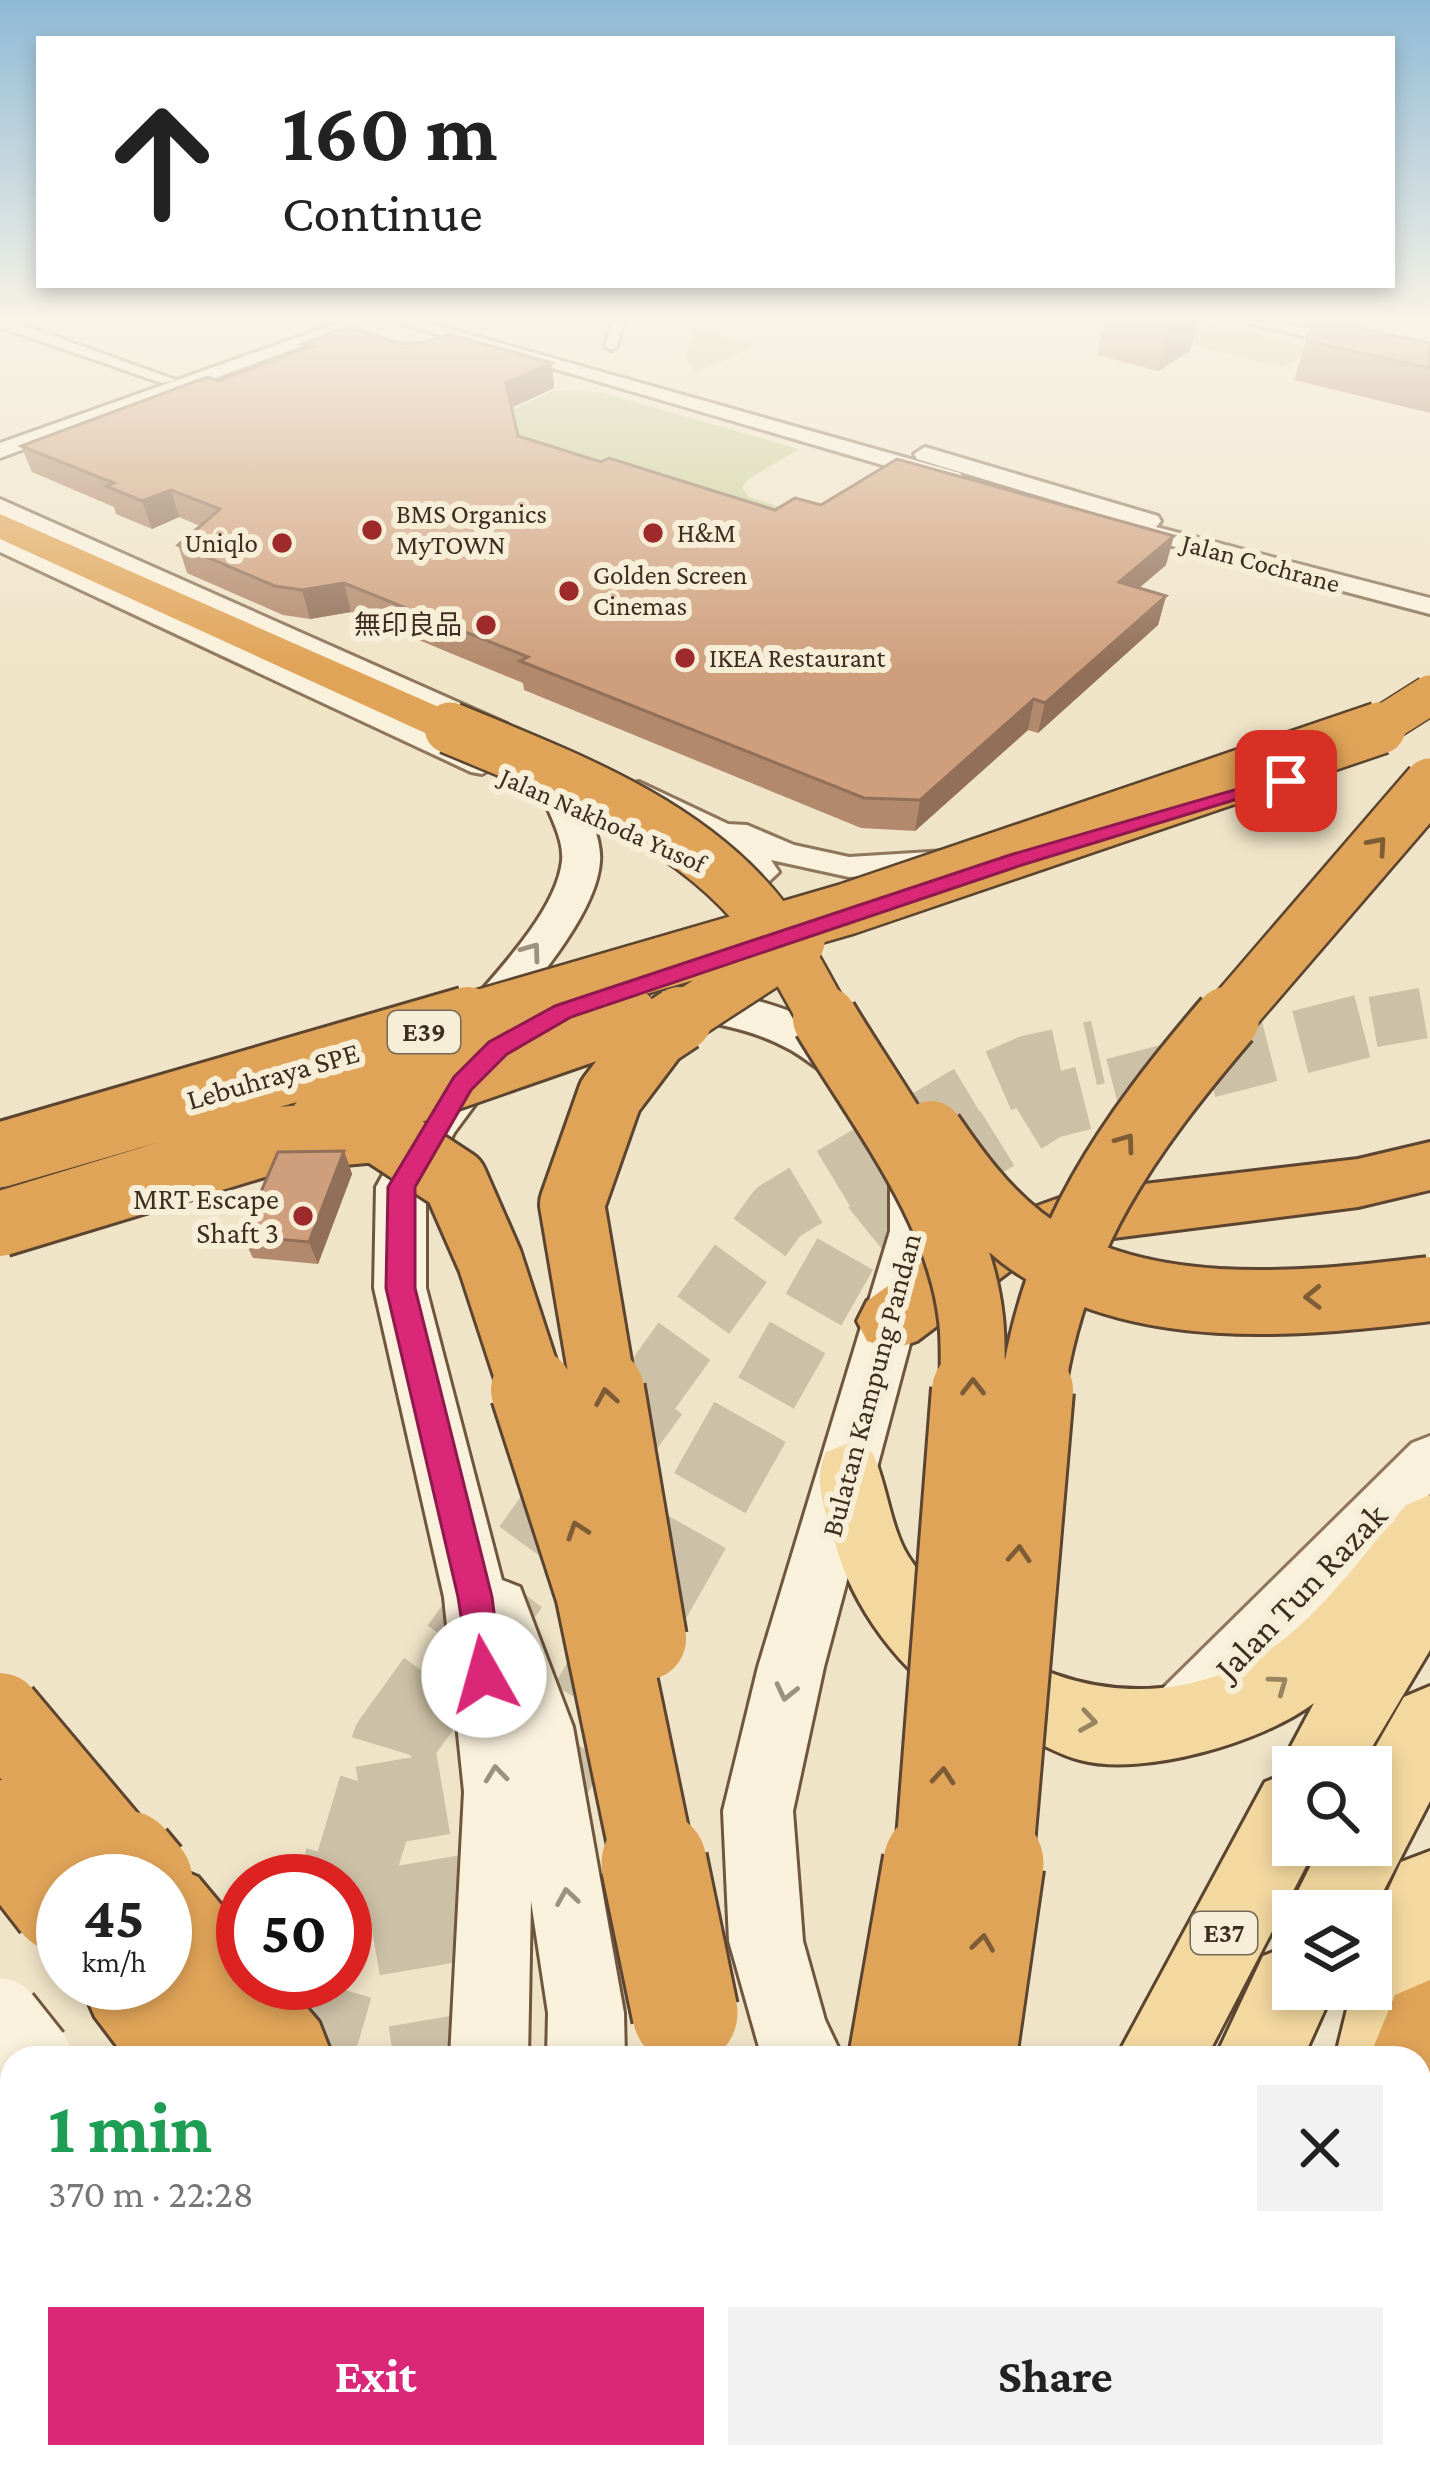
<!DOCTYPE html>
<html lang="en">
<head>
<meta charset="utf-8">
<style>
	:root { --surface:#fff; --page:#f2f2f2; --text:#222; --muted:#767676; --accent:#db2777 }
	body { margin:0; font-family:"Crimson Pro","Noto Sans SC",serif; background:var(--page); color:var(--text); height:100vh; display:flex; flex-direction:column; font-size:45px; white-space:nowrap }
	* { box-sizing:border-box; margin:0 }
	p { font-size:39px; color:var(--muted) }
	.icon { flex:none; width:66px; height:66px; fill:none; stroke:currentColor; stroke-width:2; stroke-linecap:round; stroke-linejoin:round }
	.map { position:relative; flex:1; overflow:hidden }
	.side { position:absolute; left:0px; top:2046px; width:1431px; height:423px; display:flex; flex-direction:column; background:var(--surface); border-radius:36px 36px 0 0; box-shadow:0 6px 18px #0003 }
	.side>* { flex:none }
	.hud { position:absolute; left:36px; top:36px; width:1359px; height:252px; border-radius:0px; box-shadow:0 6px 18px #0003; background:#fff; color:var(--text); overflow:hidden }
	.controls { position:absolute; left:1272px; top:1746px; display:grid; gap:24px }
	.controls a { display:grid; place-items:center; width:120px; height:120px; border-radius:0px; background:var(--surface); box-shadow:0 6px 18px #0003; font-size:60px }
	.speed { position:absolute; left:36px; top:1854px; display:flex; gap:24px; font-size:60px; font-weight:700; text-align:center }
	.speed>* { display:grid; place-content:center; width:156px; height:156px; border-radius:50%; background:var(--surface); box-shadow:0 6px 18px #0003; line-height:1 }
	.speed small { font-size:30px; font-weight:400 }
	.speed .limit { border:18px solid #d22; background:#fff; color:#111 }
	.pin { position:absolute; display:grid; place-items:center; width:102px; height:102px; color:#fff; margin:-51px; border-radius:24px; box-shadow:0 6px 18px #0006 }
	.me { position:absolute; width:132px; margin:-66px; rotate:353deg; stroke-linejoin:round; filter:drop-shadow(0 0 9px #0008) }
	.turn { display:flex; align-items:center; gap:42px; height:252px; padding:0 48px; font-size:54px }
	.turn .icon { width:156px; height:156px; stroke-width:2.5 }
	.turn b { display:block; font-size:84px; line-height:102px }
	.round { display:grid; place-items:center; flex:none; width:126px; height:126px; border-radius:0px; background:var(--page) }
	.overview { display:flex; align-items:center; justify-content:space-between; height:204px; padding:0 48px }
	h1 { font-size:72px; font-weight:700; line-height:90px; color:#1e9e55 }
	.cta { display:flex; gap:24px; margin-top:auto; padding:24px 48px }
	.cta a { flex:1; height:138px; border-radius:0px; background:var(--accent); color:#fff; font-size:48px; font-weight:700; line-height:138px; text-align:center }
	.cta a+a { background:var(--page); color:var(--text) }
	.map>svg:first-child { display:block }
	.green { fill:#c9cf9b }
	.lines { fill:none; stroke-linecap:round; stroke-linejoin:round }
	.motorway-tunnel-far3 { stroke:#ccc0a6; stroke-width:51; stroke-dasharray:51 26; stroke-linecap:butt }
	.motorway-tunnel-far2 { stroke:#ccc0a6; stroke-width:64; stroke-dasharray:64 32; stroke-linecap:butt }
	.motorway-tunnel-far1 { stroke:#ccc0a6; stroke-width:82; stroke-dasharray:82 40; stroke-linecap:butt }
	.motorway-tunnel { stroke:#ccc0a6; stroke-width:105; stroke-dasharray:105 52; stroke-linecap:butt }
	.pedestrian-casing { stroke:#8d765c; stroke-width:6 }
	.minor-casing { stroke:#8d765c; stroke-width:6 }
	.tertiary-casing { stroke:#8d765c; stroke-width:6 }
	.secondary-casing { stroke:#6f573f; stroke-width:6 }
	.primary-casing { stroke:#5b4430; stroke-width:6 }
	.motorway-casing { stroke:#5b4430; stroke-width:6 }
	.pedestrian { fill:#faf1dc; fill-rule:evenodd }
	.minor { fill:#faf1dc; fill-rule:evenodd }
	.tertiary { fill:#faf1dc; fill-rule:evenodd }
	.secondary { fill:#faf1dc; fill-rule:evenodd }
	.primary { fill:#f3d9a0; fill-rule:evenodd }
	.motorway { fill:#e0a458; fill-rule:evenodd }
	.secondary-bridge-casing { stroke:#6f573f; stroke-width:87; stroke-linecap:butt }
	.motorway-bridge-far4-casing { stroke:#5b4430; stroke-width:42; stroke-linecap:butt }
	.motorway-bridge-far3-casing { stroke:#5b4430; stroke-width:56; stroke-linecap:butt }
	.motorway-bridge-far2-casing { stroke:#5b4430; stroke-width:70; stroke-linecap:butt }
	.motorway-bridge-far1-casing { stroke:#5b4430; stroke-width:88; stroke-linecap:butt }
	.motorway-bridge-casing { stroke:#5b4430; stroke-width:111; stroke-linecap:butt }
	.secondary-bridge { stroke:#faf1dc; stroke-width:81 }
	.motorway-bridge-far4 { stroke:#e0a458; stroke-width:39 }
	.motorway-bridge-far3 { stroke:#e0a458; stroke-width:51 }
	.motorway-bridge-far2 { stroke:#e0a458; stroke-width:64 }
	.motorway-bridge-far1 { stroke:#e0a458; stroke-width:82 }
	.motorway-bridge { stroke:#e0a458; stroke-width:105 }
	.wall { fill:#b2896c }
	.shaded-wall { fill:#916f58 }
	.building { fill:#cf9f7d; stroke:#916f58; stroke-width:3 }
	.oneway { stroke:#7e5d36 }
	.oneway2 { stroke:#9c907e }
	.oneway3 { stroke:#988460 }
	.route { fill:#db2777; stroke:#8e194d; stroke-width:3 }
	.poi-dot { fill:#9e2a2b; stroke:#f7eed8; stroke-width:4.5 }
	.labels { text-anchor:middle; stroke-width:12; stroke-linejoin:round; paint-order:stroke }
	.far-poi-label { font-size:27px; fill:#3d2e20; stroke:#f7eed8; text-anchor:start }
	.far-street-label { font-size:27px; fill:#3d2e20; stroke:#f7eed8 }
	.shield { fill:#f7eed8; stroke:#756857; stroke-width:3 }
	.shield-label { font-size:27px; font-weight:bold; fill:#3d2e20 }
	.street-label { font-size:30px; fill:#3d2e20; stroke:#f7eed8 }
	.poi-label { font-size:30px; fill:#3d2e20; stroke:#f7eed8; text-anchor:end }
	.near-street-label { font-size:36px; fill:#3d2e20; stroke:#f7eed8 }
</style>
</head>
<body>
<div class="map">
<svg width="1430" height="2467" viewBox="0 0 1430 2467">
	<rect width="100%" height="100%" fill="#f0e4c8"/>
	<path class="green" d="M 696,321 L 717,321 L 701,330 L 756,345 L 696,373 L 685,356 Z
		M 1171,321 L 1199,321 L 1315,348 L 1283,367 L 1146,334 Z
		M 553,391 L 600,392 L 799,449 L 747,480 L 742,488 L 749,497 L 780,507 L 737,531 L 522,460 L 514,409 Z"/>
	<g class="lines">
		<path class="motorway-tunnel-far3" d="M 1373,1022 L 1430,1012"/>
		<path class="motorway-tunnel-far2" d="M 647,1393 L 778,1212 L 989,1085 L 1030,1067 L 1098,1052
			M 766,1393 L 848,1249 L 940,1174 L 1048,1107 L 1390,1019"/>
		<path class="motorway-tunnel-far1" d="M 396,1760 L 414,1866
			M 530,1812 L 768,1390
			M 356,1866 L 393,1743 L 649,1390"/>
		<path class="motorway-tunnel" d="M 414,1863 L 447,2058
			M 345,1904 L 357,1863
			M 580,1915 L 654,2058
			M 299,2058 L 321,1983
			M 175,2467 L 178,2457
			M 490,2467 L 491,2457"/>
		<defs>
			<path id="pedestrian" d="M 612,321 L 624,321 L 617,346 L 611,350 L 605,346 Z"/>
			<path id="minor" d="M 0,321 L 11,321 L 176,380 L 162,383 L 0,327 Z"/>
			<path id="tertiary" d="M 343,321 L 369,321 L 0,458 L 0,443 Z
				M 392,321 L 421,321 L 960,473 L 964,478 L 952,485 L 944,483 Z
				M 1242,321 L 1275,321 L 1430,356 L 1430,368 Z
				M 925,447 L 1158,516 L 1161,521 L 1156,527 L 1430,598 L 1430,614 L 1104,528 L 1101,523 L 1109,517 L 917,459 L 914,454 Z
				M 0,499 L 507,724 L 511,730 L 507,736 L 485,736 L 0,515 Z
				M 0,535 L 493,758 L 498,765 L 482,774 L 471,772 L 0,552 Z
				M 639,782 L 728,824 L 747,825 L 794,845 L 849,857 L 962,850 L 974,853 L 979,860 L 974,867 L 962,870 L 849,877 L 771,860 L 779,872 L 762,888 L 750,891 L 694,873 L 689,866 L 694,859 L 706,856 L 740,866 L 696,832 L 628,799 L 623,792 L 628,785 Z
				M 1430,1436 L 1430,1494 L 1197,1738 L 1176,1746 L 1155,1738 L 1147,1717 L 1155,1696 L 1412,1443 Z
				M 1430,2106 L 1430,2198 L 1419,2203 L 1419,2111 Z
				M 0,2213 L 12,2218 L 12,2312 L 0,2307 Z"/>
			<path id="secondary" d="M 562,788 L 575,791 C 588,809 602,839 600,862 C 596,919 520,1000 485,1045 L 469,1049 L 453,1045 L 447,1034 L 453,1023 C 487,982 556,915 562,861 C 564,840 551,818 544,799 L 549,791 Z
				M 670,985 C 730,989 846,1017 878,1072 L 871,1083 C 838,1093 817,1064 789,1049 C 743,1024 703,1024 655,1010 L 648,1000 L 655,990 Z
				M 482,1048 L 498,1053 L 505,1064 L 454,1133 L 426,1187 L 426,1288 L 502,1580 L 520,1587 L 573,1727 L 624,2013 L 625,2058 L 547,2058 L 548,2013 L 531,1901 L 528,2058 L 450,2058 L 464,1792 L 444,1597 L 374,1288 L 376,1187 L 418,1111 L 466,1053 Z
				M 914,1150 L 931,1155 L 938,1168 L 940,1231 L 824,1667 L 793,1811 L 803,1941 L 825,2020 L 843,2058 L 762,2058 L 729,1941 L 723,1811 L 758,1667 L 890,1231 L 890,1168 L 897,1155 Z
				M 32,2457 L 122,2457 L 125,2467 L 33,2467 Z
				M 304,2457 L 461,2457 L 461,2467 L 308,2467 Z
				M 1126,2457 L 1223,2457 L 1228,2467 L 1130,2467 Z"/>
			<path id="primary" d="M 849,1443 L 872,1452 C 887,1484 890,1527 908,1556 C 980,1667 1118,1725 1243,1665 C 1309,1634 1359,1558 1406,1505 L 1430,1495 L 1430,1650 L 1360,1767 L 1293,1767 L 1293,1845 L 1317,1845 L 1206,2058 L 1116,2058 L 1265,1782 L 1283,1775 L 1280,1767 L 1314,1703 C 1263,1742 1143,1777 1080,1760 C 1063,1756 1046,1746 1030,1739 C 1008,1729 983,1722 962,1710 C 901,1675 851,1606 834,1539 C 825,1508 812,1481 826,1452 Z
				M 1430,1686 L 1430,1801 L 1371,1915 L 1371,1911 L 1293,1911 L 1293,1923 L 1288,1911 L 1321,1845 L 1371,1845 L 1371,1767 L 1364,1767 L 1404,1697 Z
				M 1430,1851 L 1430,2019 L 1419,2064 L 1419,2058 L 1335,2058 L 1352,1989 L 1371,1989 L 1371,1927 L 1401,1862 Z
				M 1293,1944 L 1293,1989 L 1334,1989 L 1303,2058 L 1215,2058 L 1263,1956 Z
				M 929,2457 L 1032,2457 L 1028,2467 L 925,2467 Z
				M 1032,2457 L 1134,2457 L 1130,2467 L 1028,2467 Z
				M 1317,2457 L 1419,2457 L 1420,2467 L 1318,2467 Z"/>
			<path id="motorway" d="M 0,514 L 466,719 L 472,728 L 466,737 L 450,741 L 434,737 L 0,539 Z
				M 1430,1142 L 1430,1190 L 1358,1207 L 1082,1242 L 1010,1271 L 917,1341 L 892,1350 L 867,1341 L 857,1321 L 867,1301 L 962,1233 L 1076,1192 L 1358,1159 Z
				M 165,1863 L 198,1877 L 243,1931 L 243,1983 L 286,1983 L 319,2022 L 333,2058 L 126,2058 L 95,2017 L 80,1983 L 165,1983 L 165,1881 L 130,1881 Z
				M 1430,1980 L 1430,2104 L 1419,2108 L 1419,2058 L 1369,2058 L 1395,1995 Z
				M 498,2457 L 687,2457 L 685,2467 L 502,2467 Z
				M 800,2457 L 918,2457 L 915,2467 L 797,2467 Z
				M 1203,2457 L 1321,2457 L 1317,2467 L 1199,2467 Z"/>
		</defs>
		<use href="#pedestrian" class="pedestrian-casing"/>
		<use href="#minor" class="minor-casing"/>
		<use href="#tertiary" class="tertiary-casing"/>
		<use href="#secondary" class="secondary-casing"/>
		<use href="#primary" class="primary-casing"/>
		<use href="#motorway" class="motorway-casing"/>
		<use href="#pedestrian" class="pedestrian"/>
		<use href="#minor" class="minor"/>
		<use href="#tertiary" class="tertiary"/>
		<use href="#secondary" class="secondary"/>
		<use href="#primary" class="primary"/>
		<use href="#motorway" class="motorway"/>
		<defs>
			<path id="secondary-bridge" d="M 0,2019 L 31,2058"/>
			<path id="motorway-bridge-far4" d="M 450,728 L 456,731
				M 1373,731 L 1430,695"/>
			<path id="motorway-bridge-far3" d="M 450,728 C 560,774 689,820 765,919 C 789,950 807,988 827,1022
				M 458,1022 L 847,909 L 1380,728
				M 612,1022 L 632,1015
				M 676,1022 L 799,942
				M 1225,1022 L 1430,784"/>
			<path id="motorway-bridge-far2" d="M 825,1019 C 880,1111 959,1209 971,1319 C 974,1343 972,1369 973,1393
				M 321,1123 L 620,1019
				M 931,1133 C 957,1171 984,1208 1021,1237 C 1132,1322 1299,1305 1430,1289
				M 0,1155 L 468,1019
				M 0,1224 L 280,1139 L 377,1130 L 455,1181 L 490,1261 L 533,1393
				M 604,1393 L 572,1204 L 610,1096 L 656,1035 L 680,1019
				M 1032,1393 C 1054,1238 1128,1135 1227,1019"/>
			<path id="motorway-bridge-far1" d="M 532,1390 L 597,1592 L 654,1866
				M 603,1390 L 645,1639
				M 0,1714 L 128,1866
				M 0,1821 L 36,1866
				M 936,1866 L 973,1390
				M 991,1866 L 1032,1390"/>
			<path id="motorway-bridge" d="M 34,1863 L 63,1900
				M 125,1863 L 140,1881
				M 654,1863 L 685,2013
				M 902,2058 L 936,1863
				M 963,2058 L 991,1863"/>
		</defs>
		<use href="#secondary-bridge" class="secondary-bridge-casing"/>
		<use href="#motorway-bridge-far4" class="motorway-bridge-far4-casing"/>
		<use href="#motorway-bridge-far3" class="motorway-bridge-far3-casing"/>
		<use href="#motorway-bridge-far2" class="motorway-bridge-far2-casing"/>
		<use href="#motorway-bridge-far1" class="motorway-bridge-far1-casing"/>
		<use href="#motorway-bridge" class="motorway-bridge-casing"/>
		<use href="#secondary-bridge" class="secondary-bridge"/>
		<use href="#motorway-bridge-far4" class="motorway-bridge-far4"/>
		<use href="#motorway-bridge-far3" class="motorway-bridge-far3"/>
		<use href="#motorway-bridge-far2" class="motorway-bridge-far2"/>
		<use href="#motorway-bridge-far1" class="motorway-bridge-far1"/>
		<use href="#motorway-bridge" class="motorway-bridge"/>
	</g>
	<path class="wall" d="M 1104,321 L 1198,321 L 1190,351 L 1158,371 L 1097,355 Z
		M 1312,321 L 1430,343 L 1430,413 L 1294,380 Z
		M 302,344 L 401,344 L 552,363 L 554,388 L 512,407 L 518,436 L 601,462 L 775,510 L 821,505 L 1166,565 L 1139,588 L 1166,596 L 1158,625 L 1038,733 L 1028,730 L 915,831 L 861,828 L 524,690 L 523,683 L 351,612 L 310,619 L 283,615 L 187,573 L 178,545 L 200,526 L 179,517 L 152,529 L 116,514 L 114,507 L 32,472 L 21,446 L 218,381 L 304,350 Z
		M 344,1151 L 352,1174 L 318,1264 L 253,1258 L 242,1236 Z"/>
	<path class="shaded-wall" d="M 1177,321 L 1198,321 L 1190,351 L 1158,371 L 1169,325 Z
		M 552,363 L 554,388 L 509,409 L 506,383 Z
		M 171,490 L 179,517 L 152,529 L 142,501 Z
		M 1174,536 L 1166,565 L 1112,611 L 1119,582 Z
		M 344,583 L 351,612 L 310,619 L 302,590 Z
		M 1166,596 L 1158,625 L 1038,733 L 1045,703 Z
		M 1034,699 L 1028,730 L 915,831 L 920,800 Z
		M 344,1151 L 352,1174 L 318,1264 L 309,1242 Z"/>
	<path class="building" d="M 1150,321 L 1177,321 L 1169,325 Z
		M 1312,321 L 1327,321 L 1430,343 L 1430,368 L 1307,341 Z
		M 347,327 L 401,344 L 426,342 L 449,334 L 552,363 L 506,383 L 518,436 L 601,462 L 609,458 L 775,510 L 795,498 L 821,505 L 897,459 L 1174,536 L 1119,582 L 1166,596 L 1045,703 L 1034,699 L 920,800 L 864,798 L 520,661 L 528,657 L 344,583 L 302,590 L 275,586 L 178,545 L 220,509 L 171,490 L 142,501 L 106,486 L 114,483 L 21,446 L 207,377 L 218,381 L 312,346 L 302,344 Z
		M 344,1151 L 309,1242 L 242,1236 L 278,1152 Z"/>
	<defs><path id="oneway-chevron" d="M-2-3.5L2.5 0L-2 3.5" fill="none" stroke-width="1.6" stroke-linecap="round" stroke-linejoin="round" transform="scale(3)"/></defs>
	<g class="oneway">
		<use href="#oneway-chevron" transform="translate(1378 845) rotate(-49)"/>
		<use href="#oneway-chevron" transform="translate(1126 1142) rotate(-54)"/>
		<use href="#oneway-chevron" transform="translate(1313 1297) rotate(179)"/>
		<use href="#oneway-chevron" transform="translate(973 1387) rotate(-90)"/>
		<use href="#oneway-chevron" transform="translate(606 1397) rotate(-100)"/>
		<use href="#oneway-chevron" transform="translate(577 1530) rotate(-109)"/>
		<use href="#oneway-chevron" transform="translate(1019 1554) rotate(-86)"/>
		<use href="#oneway-chevron" transform="translate(943 1776) rotate(-85)"/>
		<use href="#oneway-chevron" transform="translate(983 1943) rotate(-82)"/>
	</g>
	<g class="oneway2">
		<use href="#oneway-chevron" transform="translate(532 951) rotate(-54)"/>
		<use href="#oneway-chevron" transform="translate(786 1692) rotate(103)"/>
		<use href="#oneway-chevron" transform="translate(496 1774) rotate(-96)"/>
		<use href="#oneway-chevron" transform="translate(567 1897) rotate(-99)"/>
	</g>
	<g class="oneway3">
		<use href="#oneway-chevron" transform="translate(1279 1684) rotate(-36)"/>
		<use href="#oneway-chevron" transform="translate(1088 1721) rotate(9)"/>
	</g>
	<linearGradient id="sky" x2="0" y2="1"><stop stop-color="#8fbad6"/><stop offset="0.48" stop-color="#f8f3e6"/><stop offset="1" stop-color="#f8f3e6" stop-opacity="0"/></linearGradient>
	<rect width="1430" height="666" fill="url(#sky)"/>
	<path class="route" d="M 1279,777 L 1296,781 L 1025,864 L 571,1017 L 507,1054 L 471,1090 L 415,1187 L 415,1288 L 492,1597 L 502,1675 L 497,1687 L 484,1692 L 472,1687 L 458,1597 L 386,1288 L 388,1187 L 454,1077 L 489,1042 L 555,1006 L 1010,855 Z"/>
	<g class="poi-dot">
		<circle cx="372" cy="530" r="12"/>
		<circle cx="653" cy="533" r="12"/>
		<circle cx="282" cy="543" r="12"/>
		<circle cx="569" cy="591" r="12"/>
		<circle cx="486" cy="625" r="12"/>
		<circle cx="685" cy="658" r="12"/>
		<circle cx="303" cy="1216" r="12"/>
	</g>
	<g class="labels">
		<g class="far-poi-label">
			<text x="396" y="523">BMS Organics<tspan x="396" dy="31">MyTOWN</tspan></text>
			<text x="677" y="542">H&amp;M</text>
			<text x="258" y="552" text-anchor="end">Uniqlo</text>
			<text x="593" y="584">Golden Screen<tspan x="593" dy="31">Cinemas</tspan></text>
			<text x="462" y="634" text-anchor="end">無印良品</text>
			<text x="709" y="667">IKEA Restaurant</text>
		</g>
		<g class="far-street-label">
			<text transform="translate(1261 563) rotate(15)" y="9">Jalan Cochrane</text>
			<text transform="translate(603 820) rotate(24)" y="9">Jalan Nakhoda Yusof</text>
		</g>
		<g class="shield">
			<rect x="388" y="1011" width="72" height="42" rx="9"/>
			<rect x="1191" y="1912" width="66" height="42" rx="9"/>
		</g>
		<g class="shield-label">
			<text x="424" y="1041">E39</text>
			<text x="1224" y="1942">E37</text>
		</g>
		<g class="street-label">
			<text transform="translate(273 1076) rotate(-16)" y="10">Lebuhraya SPE</text>
			<text transform="translate(871 1385) rotate(-75)" y="10">Bulatan Kampung Pandan</text>
		</g>
		<g class="poi-label">
			<text x="279" y="1209">MRT Escape<tspan x="279" dy="34">Shaft 3</tspan></text>
		</g>
		<g class="near-street-label">
			<text transform="translate(1300 1591) rotate(-46)" y="13">Jalan Tun Razak</text>
		</g>
	</g>
</svg>
<div class="controls">
<a><svg class="icon" aria-label="search" viewBox="0 0 24 24"><circle cx="10" cy="10" r="6"/><path d="M15 15l6 6"/></svg></a>
<a><svg class="icon" aria-label="layers" viewBox="0 0 24 24"><path d="M12 4l9 5-9 5-9-5zM3 14l9 5 9-5"/></svg></a>
</div>
<div class="speed"><div>45<small>km/h</small></div><div class="limit">50</div></div>
<div class="pin" style="left:1286px;top:781px;background:#d93025"><svg class="icon" aria-label="arrive" viewBox="0 0 24 24"><path d="M6 21V4h12l-3 4 3 4H6"/></svg></div>
<svg class="me" style="left:484px;top:1675px" viewBox="-20 -20 40 40"><circle r="19" fill="#fff"/><path d="M0-13L10 11 0 6-10 11z" fill="#db2777"/></svg>
<div class="hud">
<div class="turn"><svg class="icon" aria-label="ahead" viewBox="0 0 24 24"><path d="M12 20V5M6 11l6-6 6 6"/></svg><div><b>160 m</b>Continue</div></div>
</div>
<section class="side">
<div class="overview"><div><h1>1 min</h1><p>370 m · 22:28</p></div><a class="round"><svg class="icon" aria-label="close" viewBox="0 0 24 24"><path d="M6 6l12 12M18 6L6 18"/></svg></a></div>
<div class="cta"><a>Exit</a><a>Share</a></div>
</section>
</div>
</body>
</html>
